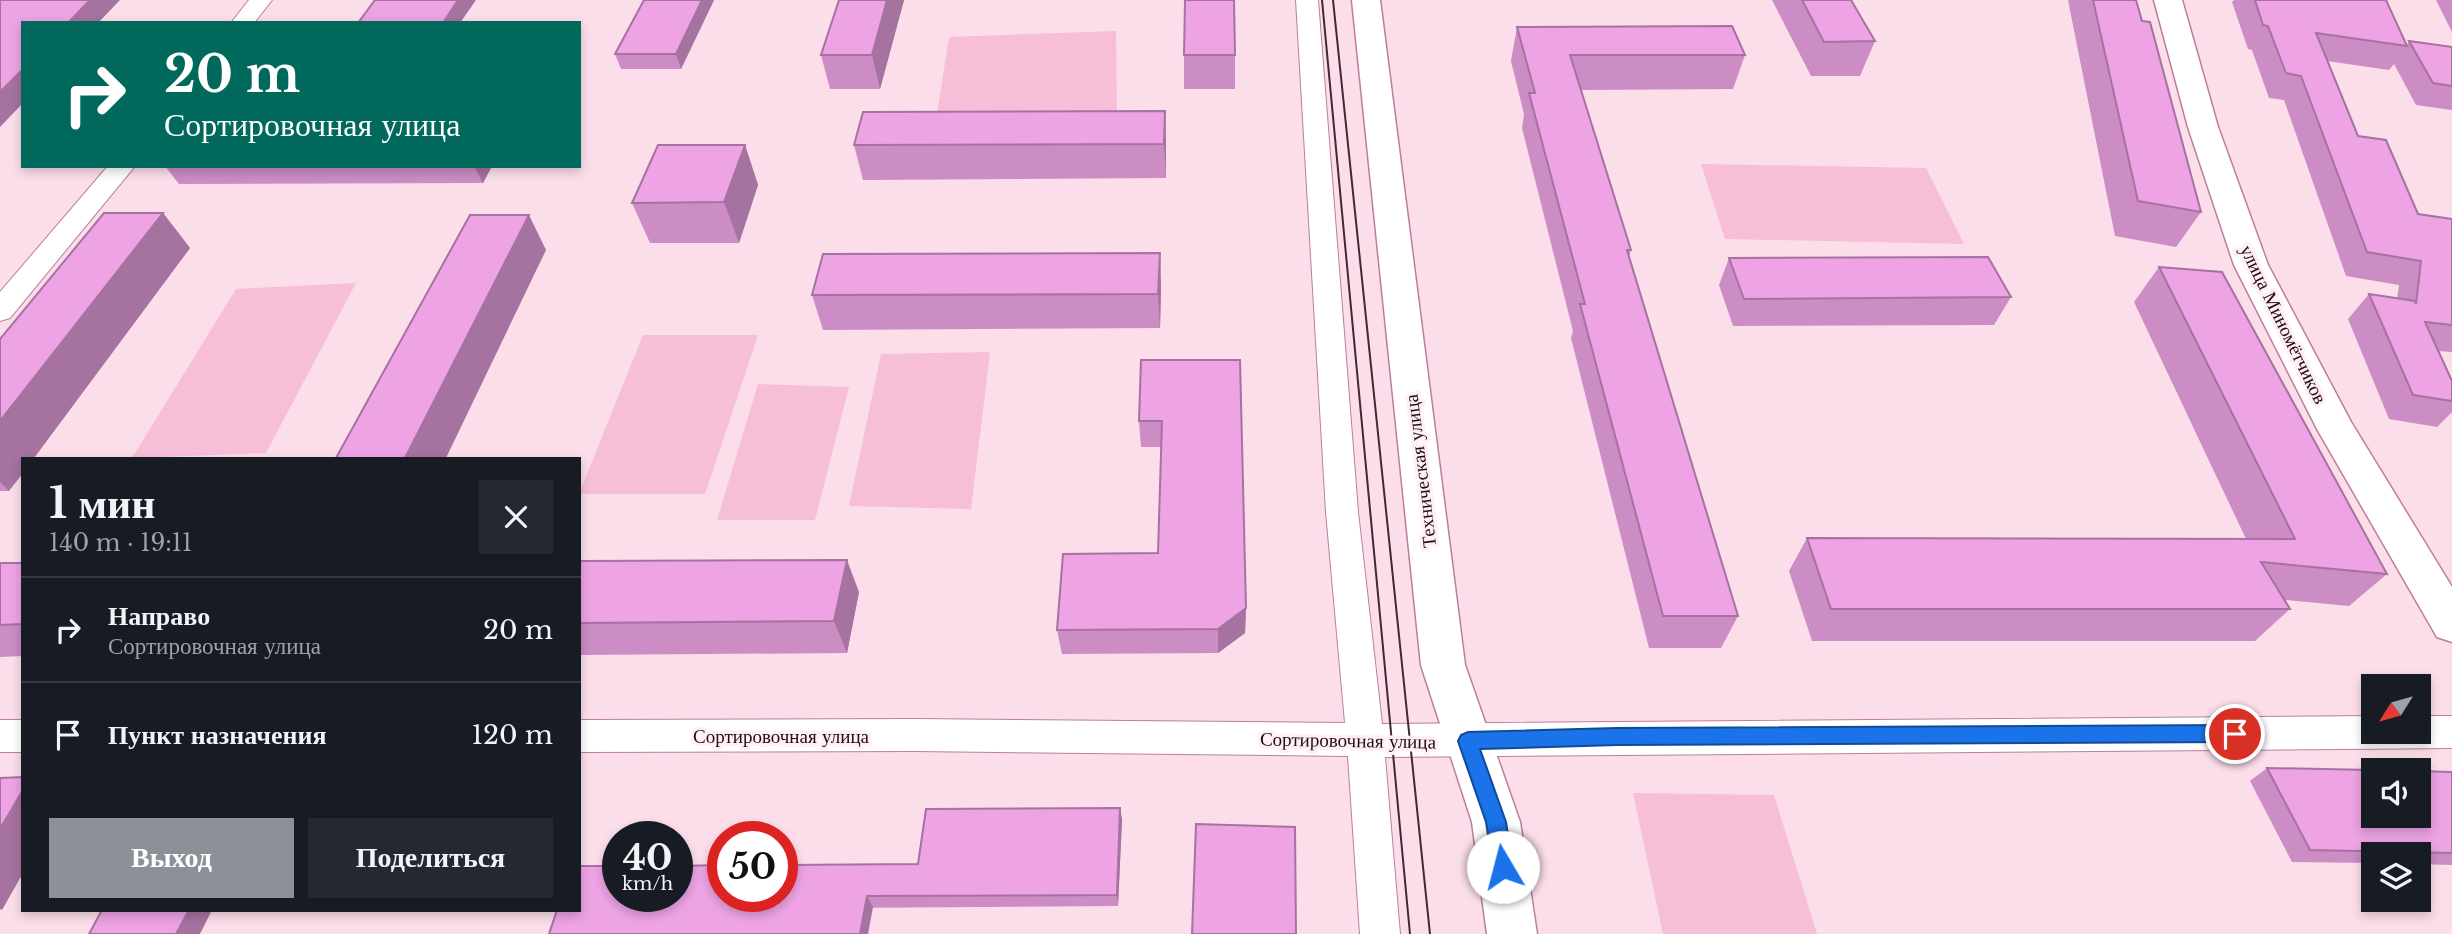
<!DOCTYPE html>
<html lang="ru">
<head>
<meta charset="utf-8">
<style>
	:root { --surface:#171b24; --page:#242831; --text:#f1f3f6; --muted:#9ea1a6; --line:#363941; --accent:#8c9099 }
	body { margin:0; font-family:"Libre Baskerville",serif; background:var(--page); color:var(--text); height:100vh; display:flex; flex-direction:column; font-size:26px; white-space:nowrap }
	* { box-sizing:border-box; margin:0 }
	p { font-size:23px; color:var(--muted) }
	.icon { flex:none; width:38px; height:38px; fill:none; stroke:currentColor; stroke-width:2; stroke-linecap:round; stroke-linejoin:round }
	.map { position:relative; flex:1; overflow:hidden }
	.panel { position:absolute; left:21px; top:457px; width:560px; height:455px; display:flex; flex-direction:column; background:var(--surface); border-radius:0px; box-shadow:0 4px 10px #0003 }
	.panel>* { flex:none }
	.hud { position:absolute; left:21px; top:21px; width:560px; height:147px; border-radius:0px; box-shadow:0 4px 10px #0003; background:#00695c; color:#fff; overflow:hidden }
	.needle { width:46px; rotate:233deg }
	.fabs { position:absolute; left:2361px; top:674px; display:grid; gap:14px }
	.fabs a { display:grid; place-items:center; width:70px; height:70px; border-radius:0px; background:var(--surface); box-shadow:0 4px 10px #0003; font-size:35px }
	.speed { position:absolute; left:602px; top:821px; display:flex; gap:14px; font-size:35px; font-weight:700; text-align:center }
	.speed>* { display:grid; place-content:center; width:91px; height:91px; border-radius:50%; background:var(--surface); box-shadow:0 4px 10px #0003; line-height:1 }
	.speed small { font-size:18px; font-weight:400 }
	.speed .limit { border:10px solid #d22; background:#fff; color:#111 }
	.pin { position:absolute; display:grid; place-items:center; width:60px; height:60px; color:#fff; margin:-30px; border:4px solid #fff; border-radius:50%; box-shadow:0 2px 7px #0007 }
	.me { position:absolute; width:77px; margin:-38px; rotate:352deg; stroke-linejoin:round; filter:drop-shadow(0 0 5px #0008) }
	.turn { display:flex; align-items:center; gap:24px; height:147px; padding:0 28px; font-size:32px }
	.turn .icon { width:91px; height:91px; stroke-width:2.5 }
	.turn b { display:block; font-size:49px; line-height:60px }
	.round { display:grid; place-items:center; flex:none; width:74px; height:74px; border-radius:0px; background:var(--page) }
	.summary { display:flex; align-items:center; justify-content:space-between; height:119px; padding:0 28px }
	h1 { font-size:42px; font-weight:700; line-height:52px }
	.cta { display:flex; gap:14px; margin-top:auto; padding:14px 28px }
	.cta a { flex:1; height:80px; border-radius:0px; background:var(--accent); color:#fff; font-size:28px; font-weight:700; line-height:80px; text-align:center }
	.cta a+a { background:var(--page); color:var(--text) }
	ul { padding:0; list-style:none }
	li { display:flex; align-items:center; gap:21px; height:105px; padding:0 28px; border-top:2px solid var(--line) }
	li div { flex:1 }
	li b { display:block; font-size:26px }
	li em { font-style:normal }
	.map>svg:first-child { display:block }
	.green { fill:#f7bed7 }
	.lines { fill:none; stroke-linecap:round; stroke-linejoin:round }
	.minor-casing { stroke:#bf7d9c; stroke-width:2 }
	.tertiary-casing { stroke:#bf7d9c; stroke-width:3 }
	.secondary-casing { stroke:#bf7d9c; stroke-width:3 }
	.minor { fill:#fff; fill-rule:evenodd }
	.tertiary { fill:#fff; fill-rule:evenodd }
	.secondary { fill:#fff; fill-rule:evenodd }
	.tram { stroke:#412834; stroke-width:2 }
	.wall { fill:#cc8cc4 }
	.shaded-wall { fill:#a672a0 }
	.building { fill:#eda3e4; stroke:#a672a0; stroke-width:2 }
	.route { fill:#1a73e8; stroke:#114b97; stroke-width:2 }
	.labels { text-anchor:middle; stroke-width:7; stroke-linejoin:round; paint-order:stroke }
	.street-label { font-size:19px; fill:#230b17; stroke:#fff0f6 }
</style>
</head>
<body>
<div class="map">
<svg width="2452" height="934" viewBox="0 0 2452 934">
	<rect width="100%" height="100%" fill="#fbdeea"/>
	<path class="green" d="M 1116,31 L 1117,125 L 935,127 L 949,37 Z
		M 1701,164 L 1926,168 L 1964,244 L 1725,239 Z
		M 356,283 L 266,453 L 132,458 L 236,289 Z
		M 643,335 L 758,335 L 705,494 L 579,494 Z
		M 990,352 L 971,509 L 849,506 L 881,354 Z
		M 758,384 L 849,387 L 815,520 L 717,520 Z
		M 1633,793 L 1774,795 L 1817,934 L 1663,934 Z"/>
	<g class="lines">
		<defs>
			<path id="minor" d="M 249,0 L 272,0 L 254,23 L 231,23 Z
				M 1296,0 L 1318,0 L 1358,512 L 1382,724 L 2373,716 L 2373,732 L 2418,732 L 2418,716 L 2452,716 L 2452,748 L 1385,757 L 1400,934 L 1360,934 L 1348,756 L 915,751 L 579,752 L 579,720 L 915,719 L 1345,723 L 1326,512 Z
				M 108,166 L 135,166 L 10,318 L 0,321 L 0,292 Z
				M 0,720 L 23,720 L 23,752 L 0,752 Z"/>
			<path id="tertiary" d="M 2154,0 L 2182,0 L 2218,127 L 2268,265 L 2351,422 L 2452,587 L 2452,642 L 2437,637 L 2317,429 L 2234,265 L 2188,127 Z"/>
			<path id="secondary" d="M 1352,0 L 1380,0 L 1465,665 L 1520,822 L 1537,934 L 1487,934 L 1472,822 L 1421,665 Z"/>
		</defs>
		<use href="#minor" class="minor-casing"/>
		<use href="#tertiary" class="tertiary-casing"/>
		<use href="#secondary" class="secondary-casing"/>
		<use href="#minor" class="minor"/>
		<use href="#tertiary" class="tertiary"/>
		<use href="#secondary" class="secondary"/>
		<path class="tram" d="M 1322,0 L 1410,934
			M 1333,0 L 1430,934"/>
	</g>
	<path class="wall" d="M 714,0 L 681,69 L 621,69 L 615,54 Z
		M 904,0 L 880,89 L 830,89 L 821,55 Z
		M 1772,0 L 1851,0 L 1875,41 L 1860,76 L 1811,76 Z
		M 2068,0 L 2136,0 L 2142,21 L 2201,212 L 2176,247 L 2115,236 Z
		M 2234,0 L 2386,0 L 2407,45 L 2409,41 L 2452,47 L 2452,110 L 2416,105 L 2394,64 L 2389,70 L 2327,61 L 2358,136 L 2418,214 L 2452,219 L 2452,352 L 2438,351 L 2452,381 L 2452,412 L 2437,427 L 2389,419 L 2348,319 L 2369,294 L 2397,299 L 2399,285 L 2346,276 L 2284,100 L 2269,98 L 2252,50 L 2248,49 L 2232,2 Z
		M 2436,0 L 2452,0 L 2452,32 Z
		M 1517,27 L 1745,55 L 1733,89 L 1581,90 L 1631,250 L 1629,257 L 1738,616 L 1721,648 L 1649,648 L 1571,338 L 1573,331 L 1522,128 L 1524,114 L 1511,61 Z
		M 1184,55 L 1235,55 L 1235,89 L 1184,89 Z
		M 1165,111 L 1166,145 L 1166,178 L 863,180 L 854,145 Z
		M 745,145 L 758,185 L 739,243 L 650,243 L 632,203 Z
		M 165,166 L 492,166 L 483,183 L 179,184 Z
		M 163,213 L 190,248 L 34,458 L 23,458 L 9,491 L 0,491 L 0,339 Z
		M 1160,253 L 1161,288 L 1160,328 L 823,330 L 812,295 Z
		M 1729,258 L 2011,297 L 1994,325 L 1733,326 L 1719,285 Z
		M 2159,267 L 2387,574 L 2349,606 L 2285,600 L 2290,609 L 2255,641 L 1812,641 L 1789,571 L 1807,538 L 2246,539 L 2134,302 Z
		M 1141,360 L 1246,608 L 1245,633 L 1218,653 L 1062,654 L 1057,630 L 1158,553 L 1161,447 L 1141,447 L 1139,421 Z
		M 579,561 L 859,592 L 847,653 L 579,655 Z
		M 0,563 L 23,563 L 23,656 L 0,657 Z
		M 2267,768 L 2452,772 L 2452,865 L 2418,864 L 2418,854 L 2373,854 L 2373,863 L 2292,862 L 2250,781 Z
		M 1120,808 L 1122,820 L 1118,906 L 557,910 L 918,864 Z
		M 293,910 L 512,910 L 296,912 Z"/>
	<path class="shaded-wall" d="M 90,0 L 120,0 L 98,23 L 68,23 Z
		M 458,0 L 476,0 L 460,23 L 443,23 Z
		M 702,0 L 714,0 L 681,69 L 676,54 Z
		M 887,0 L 904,0 L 880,89 L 872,55 Z
		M 23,69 L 23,103 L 0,127 L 0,92 Z
		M 1165,111 L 1166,145 L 1166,178 L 1164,144 Z
		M 745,145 L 758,185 L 739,243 L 724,202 Z
		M 474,166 L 492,166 L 483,183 Z
		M 163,213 L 190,248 L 34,458 L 23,458 L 23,473 L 9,491 L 0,482 L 0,421 Z
		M 529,215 L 546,250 L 446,458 L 405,458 Z
		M 1160,253 L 1161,288 L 1160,328 L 1158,294 Z
		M 847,560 L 859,592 L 847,653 L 834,621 Z
		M 1246,608 L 1245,633 L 1218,653 L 1218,629 Z
		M 23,790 L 23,873 L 2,910 L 0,909 L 0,829 Z
		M 1120,808 L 1122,820 L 1118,906 L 1117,895 Z
		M 867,896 L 873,907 L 868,934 L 860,934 Z
		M 189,910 L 212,910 L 200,934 L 176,934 Z"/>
	<path class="building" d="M 0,0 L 90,0 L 68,23 L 23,23 L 23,69 L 0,92 Z
		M 375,0 L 458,0 L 443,23 L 358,23 Z
		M 644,0 L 702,0 L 676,54 L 615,54 Z
		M 839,0 L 887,0 L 872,55 L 821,55 Z
		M 1185,0 L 1234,0 L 1235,55 L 1184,55 Z
		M 1802,0 L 1851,0 L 1875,41 L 1824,42 Z
		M 2093,0 L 2136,0 L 2142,21 L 2150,22 L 2201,212 L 2138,201 Z
		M 2255,0 L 2386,0 L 2407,46 L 2316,33 L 2358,136 L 2386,140 L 2418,214 L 2452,219 L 2452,325 L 2425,322 L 2452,381 L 2452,401 L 2413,395 L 2369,294 L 2415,301 L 2416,304 L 2421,261 L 2367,252 L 2301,76 L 2286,73 L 2268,26 L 2263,25 Z
		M 1732,26 L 1745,55 L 1570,55 L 1631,250 L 1627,250 L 1738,616 L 1663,616 L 1580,304 L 1585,304 L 1529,93 L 1535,93 L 1517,27 Z
		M 2409,41 L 2452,47 L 2452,86 L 2433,83 Z
		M 1165,111 L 1164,144 L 854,145 L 863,112 Z
		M 658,145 L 745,145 L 724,202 L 632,203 Z
		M 104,213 L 163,213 L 0,421 L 0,339 Z
		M 470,215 L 529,215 L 405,458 L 336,458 Z
		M 1160,253 L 1158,294 L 812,295 L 823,254 Z
		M 1988,257 L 2011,297 L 1744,299 L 1729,258 Z
		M 2159,267 L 2222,272 L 2387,574 L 2261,562 L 2290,609 L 1831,609 L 1807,538 L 2295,539 Z
		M 1141,360 L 1240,360 L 1246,608 L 1218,629 L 1057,630 L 1063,554 L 1158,553 L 1162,421 L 1139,421 Z
		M 847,560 L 834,621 L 579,623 L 579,561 Z
		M 0,563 L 23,563 L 23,624 L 0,625 Z
		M 2267,768 L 2373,770 L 2373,816 L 2418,816 L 2418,771 L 2452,772 L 2452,853 L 2310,850 Z
		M 23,777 L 23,790 L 0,829 L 0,778 Z
		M 1120,808 L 1117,895 L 867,896 L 860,934 L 549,934 L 557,910 L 579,910 L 579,866 L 618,866 L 618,896 L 677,896 L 677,866 L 723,865 L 723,896 L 782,896 L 782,865 L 918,864 L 926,809 Z
		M 1196,824 L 1295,827 L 1296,934 L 1192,934 Z
		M 102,910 L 189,910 L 176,934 L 89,934 Z"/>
	<path class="route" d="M 2235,725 L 2242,728 L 2244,734 L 2242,739 L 2235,742 L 1617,745 L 1480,749 L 1506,822 L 1513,867 L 1510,874 L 1503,877 L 1496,874 L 1493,867 L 1486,822 L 1458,741 L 1461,735 L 1468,732 L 1617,728 Z"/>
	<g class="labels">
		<g class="street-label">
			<text transform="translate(2284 324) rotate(64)" y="7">улица Миномётчиков</text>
			<text transform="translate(1420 471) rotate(-97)" y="7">Техническая улица</text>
			<text x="781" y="743">Сортировочная улица</text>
			<text transform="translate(1348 740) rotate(1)" y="7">Сортировочная улица</text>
		</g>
	</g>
</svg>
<div class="fabs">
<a><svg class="needle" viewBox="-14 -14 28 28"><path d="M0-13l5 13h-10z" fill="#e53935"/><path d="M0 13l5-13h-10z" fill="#9ea1a6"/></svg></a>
<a><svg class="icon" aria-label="sound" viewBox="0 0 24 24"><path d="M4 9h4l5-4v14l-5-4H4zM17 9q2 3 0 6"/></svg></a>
<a><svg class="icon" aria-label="layers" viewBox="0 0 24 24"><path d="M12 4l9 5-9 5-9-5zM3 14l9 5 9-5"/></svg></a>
</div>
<div class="speed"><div>40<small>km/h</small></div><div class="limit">50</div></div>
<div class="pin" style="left:2235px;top:734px;background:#d93025"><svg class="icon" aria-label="arrive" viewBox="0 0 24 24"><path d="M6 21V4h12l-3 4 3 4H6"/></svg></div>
<svg class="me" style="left:1503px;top:867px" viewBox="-20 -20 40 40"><circle r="19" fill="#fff"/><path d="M0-13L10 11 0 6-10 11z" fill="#1a73e8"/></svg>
<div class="hud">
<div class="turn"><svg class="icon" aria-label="right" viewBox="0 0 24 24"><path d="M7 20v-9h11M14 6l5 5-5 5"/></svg><div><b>20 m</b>Сортировочная улица</div></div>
</div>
<section class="panel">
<div class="summary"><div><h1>1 мин</h1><p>140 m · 19:11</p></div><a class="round"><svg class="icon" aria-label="close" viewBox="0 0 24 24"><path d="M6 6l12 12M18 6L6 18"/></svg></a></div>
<ul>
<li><svg class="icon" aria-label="right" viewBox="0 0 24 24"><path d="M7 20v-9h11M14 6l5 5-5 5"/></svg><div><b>Направо</b><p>Сортировочная улица</p></div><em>20 m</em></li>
<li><svg class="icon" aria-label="arrive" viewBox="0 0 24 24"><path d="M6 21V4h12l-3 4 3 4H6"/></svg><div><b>Пункт назначения</b></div><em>120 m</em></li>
</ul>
<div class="cta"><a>Выход</a><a>Поделиться</a></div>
</section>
</div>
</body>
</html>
